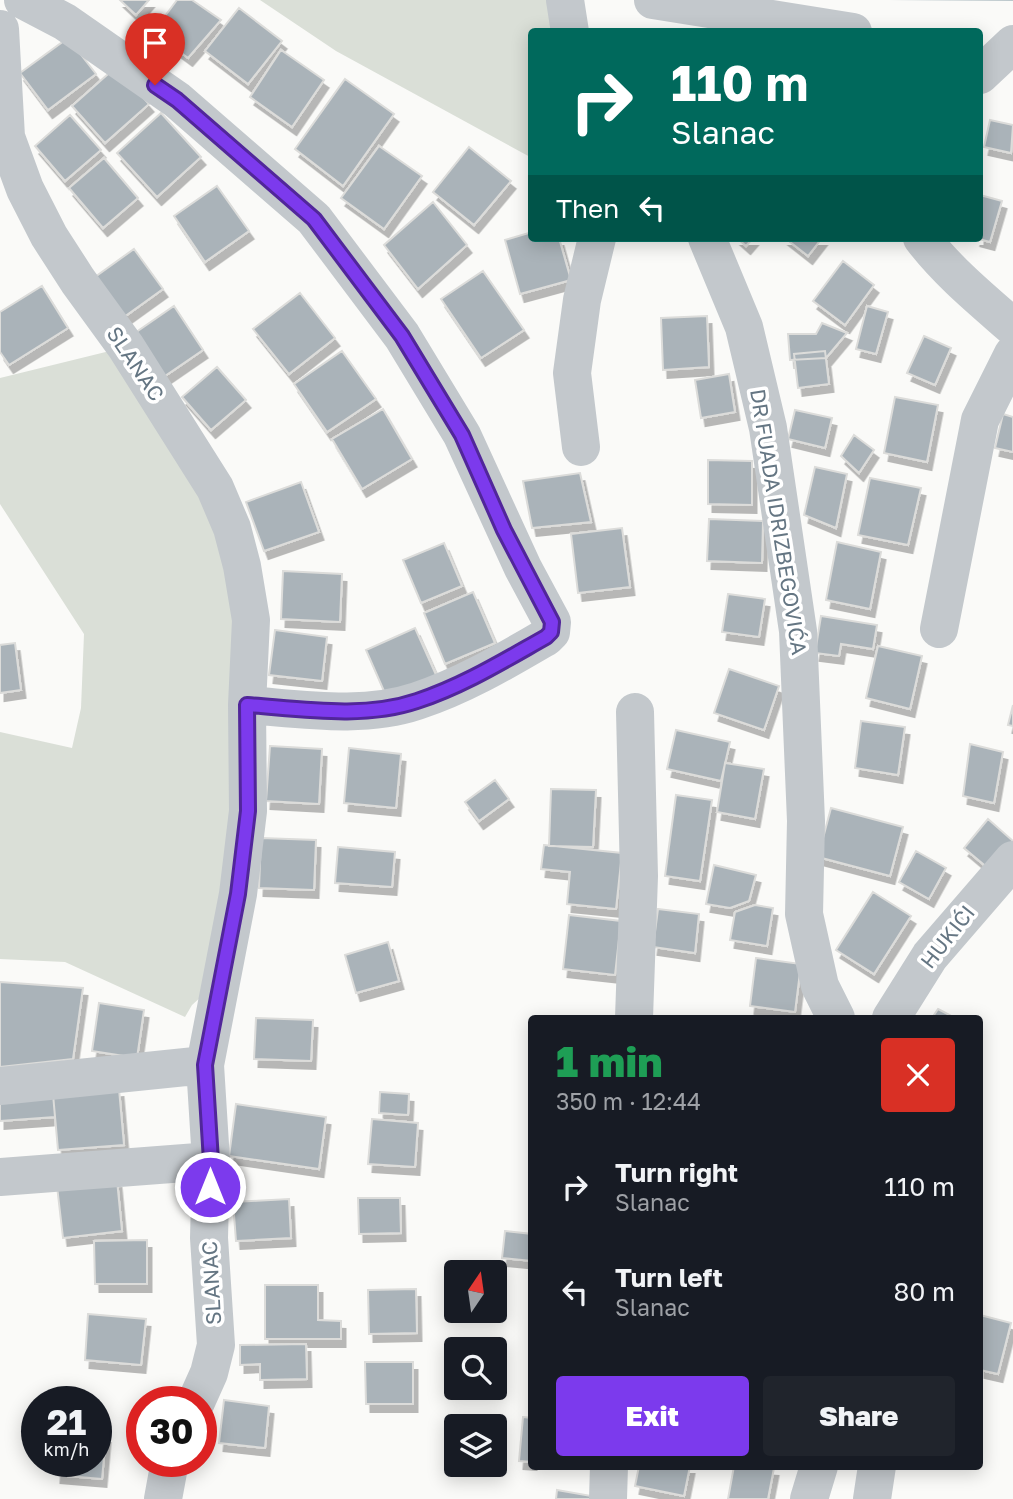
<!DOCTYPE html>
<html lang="en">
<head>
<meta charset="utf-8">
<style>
	:root { --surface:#171b24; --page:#20242c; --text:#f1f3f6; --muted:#9ea1a6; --accent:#7c3aed }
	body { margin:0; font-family:"Golos Text",sans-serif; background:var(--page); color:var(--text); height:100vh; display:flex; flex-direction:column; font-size:26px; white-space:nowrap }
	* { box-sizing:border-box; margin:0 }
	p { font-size:23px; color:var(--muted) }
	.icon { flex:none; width:38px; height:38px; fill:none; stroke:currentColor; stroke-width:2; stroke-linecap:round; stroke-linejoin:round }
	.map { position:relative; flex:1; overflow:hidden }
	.side { position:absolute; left:528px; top:1015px; width:455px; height:455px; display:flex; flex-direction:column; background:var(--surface); border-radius:7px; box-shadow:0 4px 18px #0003 }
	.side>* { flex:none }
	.top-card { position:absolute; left:528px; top:28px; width:455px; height:214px; border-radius:7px; box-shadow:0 4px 18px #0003; background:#00695c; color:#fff; overflow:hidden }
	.needle { width:46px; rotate:13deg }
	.buttons { position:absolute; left:444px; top:1260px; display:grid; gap:14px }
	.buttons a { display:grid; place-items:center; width:63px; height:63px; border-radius:7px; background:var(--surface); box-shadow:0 4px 18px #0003; font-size:35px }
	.speed { position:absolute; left:21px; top:1386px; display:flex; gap:14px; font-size:35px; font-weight:700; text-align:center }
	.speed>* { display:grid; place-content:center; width:91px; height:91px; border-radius:50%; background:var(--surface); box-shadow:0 4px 18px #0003; line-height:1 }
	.speed small { font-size:18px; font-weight:400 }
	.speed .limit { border:10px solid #d22; background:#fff; color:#111 }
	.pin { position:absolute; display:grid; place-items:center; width:60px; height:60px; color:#fff; margin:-72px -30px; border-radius:50% 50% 50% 0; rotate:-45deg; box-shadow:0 0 7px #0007 }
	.pin .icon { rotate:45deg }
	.me { position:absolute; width:77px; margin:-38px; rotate:0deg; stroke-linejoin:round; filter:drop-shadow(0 0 5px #0008) }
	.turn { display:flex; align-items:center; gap:24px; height:147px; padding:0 28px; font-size:32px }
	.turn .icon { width:91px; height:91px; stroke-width:2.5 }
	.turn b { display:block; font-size:49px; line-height:60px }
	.then { display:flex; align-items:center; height:66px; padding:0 28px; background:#0003; gap:14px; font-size:26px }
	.round { display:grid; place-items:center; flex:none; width:74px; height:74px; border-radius:7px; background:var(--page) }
	.summary { display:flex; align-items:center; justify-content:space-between; height:119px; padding:0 28px }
	h1 { font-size:42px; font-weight:800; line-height:52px; color:#1e9e55 }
	.primary-button { display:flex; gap:14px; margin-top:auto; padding:14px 28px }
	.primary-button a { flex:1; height:80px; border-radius:7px; background:var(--accent); color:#fff; font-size:28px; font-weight:800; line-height:80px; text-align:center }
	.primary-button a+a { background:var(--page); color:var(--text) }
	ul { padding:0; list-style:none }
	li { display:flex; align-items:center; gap:21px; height:105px; padding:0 28px }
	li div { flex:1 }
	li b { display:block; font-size:26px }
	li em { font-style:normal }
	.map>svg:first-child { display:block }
	.green { fill:#dadfd7 }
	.water { fill:#bbc7cb }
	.building { fill:#aab3b9; stroke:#dcdcda; stroke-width:2; filter:url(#shadow) }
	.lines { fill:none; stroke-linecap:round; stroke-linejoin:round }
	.minor { stroke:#c3c8cc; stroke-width:38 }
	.route-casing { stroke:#51269a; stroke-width:18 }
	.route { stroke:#7c3aed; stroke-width:12 }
	.labels { text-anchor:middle; stroke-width:7; stroke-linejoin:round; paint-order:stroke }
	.street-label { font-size:21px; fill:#657683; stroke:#fff }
</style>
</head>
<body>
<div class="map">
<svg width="1013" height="1499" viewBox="0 0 1013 1499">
	<defs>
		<filter id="shadow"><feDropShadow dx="4.5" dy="8" stdDeviation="0" flood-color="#0004"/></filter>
	</defs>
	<rect width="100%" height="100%" fill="#fafaf8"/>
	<path class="green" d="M 260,0 L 553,0 L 570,31 L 532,32 L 532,158 L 336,51 Z
		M 126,347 L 232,528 L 248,811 L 202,996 L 192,1005 L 185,1017 L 65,962 L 0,959 L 0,732 L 72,748 L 81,708 L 84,634 L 0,504 L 0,378 Z"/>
	<path class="water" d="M 889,0 L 1013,0 L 1013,1 Z"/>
	<path class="building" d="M 120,0 L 149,0 L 136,15 Z
		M 177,0 L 192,0 L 221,20 L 188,58 L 153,32 Z
		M 239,8 L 282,41 L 248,84 L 205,51 Z
		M 68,38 L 96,74 L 48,110 L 20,73 Z
		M 281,50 L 324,80 L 292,127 L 250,97 Z
		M 116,67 L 149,104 L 105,143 L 72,106 Z
		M 345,79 L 394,114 L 343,186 L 295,149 Z
		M 161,113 L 201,157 L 157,197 L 117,153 Z
		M 70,115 L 101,150 L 65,181 L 35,146 Z
		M 990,120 L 1013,125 L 1011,153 L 984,147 Z
		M 379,146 L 422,176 L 384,229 L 341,198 Z
		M 469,147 L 511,181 L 474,225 L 433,192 Z
		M 104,158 L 138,198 L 103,228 L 69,188 Z
		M 217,186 L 249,231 L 205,262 L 174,216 Z
		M 980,195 L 1002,201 L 990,242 L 975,238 L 980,238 Z
		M 433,202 L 467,245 L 418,289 L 384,245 Z
		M 532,232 L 532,238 L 559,238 L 571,280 L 520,294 L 505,240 Z
		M 737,238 L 753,238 L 746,246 Z
		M 785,238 L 822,238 L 808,256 Z
		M 134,249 L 163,289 L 124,317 L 95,277 Z
		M 843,261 L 874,285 L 845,325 L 813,301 Z
		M 483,271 L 524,330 L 481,358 L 441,299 Z
		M 42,286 L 68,328 L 9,365 L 0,352 L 0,312 Z
		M 300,293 L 335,338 L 289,374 L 253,329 Z
		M 174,306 L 203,350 L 162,378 L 132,335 Z
		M 867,306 L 888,312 L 876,354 L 856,349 Z
		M 707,316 L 709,367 L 663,370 L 661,318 Z
		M 822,323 L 847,333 L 826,358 L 790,360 L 788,334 L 816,334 Z
		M 924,336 L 951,348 L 935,385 L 907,373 Z
		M 342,351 L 376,399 L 327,432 L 294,384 Z
		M 825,351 L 829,384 L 798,388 L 794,354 Z
		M 217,367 L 246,400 L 211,430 L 182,397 Z
		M 729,374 L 735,412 L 701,418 L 695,380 Z
		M 895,397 L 938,405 L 927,462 L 884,453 Z
		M 383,409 L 412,459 L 362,489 L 332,439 Z
		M 795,410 L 832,418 L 825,448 L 788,439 Z
		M 1003,414 L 1013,417 L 1013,452 L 995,448 Z
		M 854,435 L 874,450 L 859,473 L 841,456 Z
		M 708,460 L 752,461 L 752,505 L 708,504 Z
		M 815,467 L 847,474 L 836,528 L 804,515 Z
		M 580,473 L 591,522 L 532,528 L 523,481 Z
		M 870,478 L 921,488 L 908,545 L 858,535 Z
		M 301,482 L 319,532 L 264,551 L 246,502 Z
		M 709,519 L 763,521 L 762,563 L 707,561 Z
		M 622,528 L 630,587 L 578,593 L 571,534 Z
		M 837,542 L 881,552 L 870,609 L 826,600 Z
		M 444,543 L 462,586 L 421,603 L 403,560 Z
		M 283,571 L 342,574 L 340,622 L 281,619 Z
		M 473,592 L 495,643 L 445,664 L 424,613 Z
		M 728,594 L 765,599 L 759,637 L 722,632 Z
		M 821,616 L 877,625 L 873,649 L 841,644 L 839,656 L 815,653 Z
		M 415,628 L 437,677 L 387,698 L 366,650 Z
		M 275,630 L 327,637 L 322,681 L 269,675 Z
		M 15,643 L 21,690 L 0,693 L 0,645 Z
		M 878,646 L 922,656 L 910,709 L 866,698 Z
		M 729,669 L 779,686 L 764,730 L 714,713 Z
		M 1013,705 L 1013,726 L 1008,725 Z
		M 861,721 L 905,727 L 898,775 L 855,768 Z
		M 676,730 L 730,742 L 721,781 L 667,769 Z
		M 970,744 L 1003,752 L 994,803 L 963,796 Z
		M 270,746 L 322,749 L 319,804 L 266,801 Z
		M 349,748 L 401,754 L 396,808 L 344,803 Z
		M 725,763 L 764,769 L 755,819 L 717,812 Z
		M 495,780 L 509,799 L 479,821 L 465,802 Z
		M 551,789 L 596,790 L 593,847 L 549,846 Z
		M 676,795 L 712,800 L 700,881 L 665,876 Z
		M 831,808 L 903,827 L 890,876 L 818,857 Z
		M 988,819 L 1013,841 L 989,869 L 964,848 Z
		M 261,838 L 316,840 L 314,890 L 259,888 Z
		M 544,845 L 622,853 L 616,909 L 567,904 L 570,872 L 541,869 Z
		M 338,847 L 395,852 L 392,887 L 335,883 Z
		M 916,851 L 946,868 L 929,899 L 899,882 Z
		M 714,865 L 756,875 L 749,901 L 730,908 L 706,904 Z
		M 873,892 L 911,916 L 874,974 L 836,950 Z
		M 755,905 L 773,908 L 767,946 L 730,940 L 735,912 Z
		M 658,909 L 699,914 L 695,953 L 653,947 Z
		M 569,915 L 621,921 L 615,975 L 563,969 Z
		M 388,942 L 399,981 L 356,993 L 345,955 Z
		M 756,958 L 801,964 L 795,1012 L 750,1006 Z
		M 0,982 L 83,988 L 73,1059 L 0,1067 Z
		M 99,1003 L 144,1010 L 137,1058 L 92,1051 Z
		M 938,1009 L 955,1018 L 932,1018 Z
		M 256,1018 L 313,1020 L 311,1061 L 254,1059 Z
		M 119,1089 L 124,1145 L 58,1150 L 53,1094 Z
		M 380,1092 L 409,1094 L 408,1115 L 379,1113 Z
		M 53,1094 L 55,1117 L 0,1121 L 0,1096 Z
		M 236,1104 L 326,1117 L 319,1169 L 229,1156 Z
		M 372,1119 L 418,1123 L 415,1167 L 368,1164 Z
		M 532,1135 L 532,1172 L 529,1172 Z
		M 117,1180 L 122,1231 L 63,1238 L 57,1186 Z
		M 358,1198 L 400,1198 L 401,1233 L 359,1234 Z
		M 289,1199 L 291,1238 L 236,1241 L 233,1202 Z
		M 505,1231 L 532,1234 L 532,1261 L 502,1258 Z
		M 147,1240 L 147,1284 L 95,1284 L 94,1241 Z
		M 265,1285 L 318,1285 L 318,1320 L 341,1321 L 341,1339 L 265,1339 Z
		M 416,1289 L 417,1333 L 369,1334 L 368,1290 Z
		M 88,1314 L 146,1319 L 141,1365 L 85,1360 Z
		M 980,1315 L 1011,1323 L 998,1374 L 980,1370 Z
		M 306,1344 L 307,1379 L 260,1380 L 260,1364 L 240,1365 L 240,1345 Z
		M 365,1362 L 413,1362 L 413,1404 L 366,1404 Z
		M 224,1400 L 269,1406 L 265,1448 L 219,1443 Z
		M 523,1417 L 532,1418 L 532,1462 L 519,1461 Z
		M 96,1434 L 106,1435 L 102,1479 L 56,1475 L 57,1461 L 96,1461 Z
		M 639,1466 L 690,1466 L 684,1496 L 635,1486 Z
		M 734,1466 L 774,1468 L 768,1499 L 728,1499 Z
		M 557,1490 L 597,1497 L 597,1499 L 556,1499 Z"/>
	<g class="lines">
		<path class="minor" d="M 23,0 L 65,22 L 177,100 L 314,219 L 402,336 L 462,435 L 523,568 L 552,622 L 551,632 L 546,637 C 505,661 463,686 417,701 C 364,719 302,709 247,705
			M 565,0 L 570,32
			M 653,0 L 853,32
			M 0,29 L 6,137 L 25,189 L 49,236 L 78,281 L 126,347 L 215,488 L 232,528 L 242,566 L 251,620 L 247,705 L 248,811 L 238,894 L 205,1065 L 211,1161 L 209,1238 L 216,1345 L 209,1373 L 196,1402
			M 980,75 L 1013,44
			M 707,238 L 744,327 L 768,428 L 798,631 L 806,821 L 804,914 L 820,986 L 836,1018
			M 922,238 C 948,272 981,299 1013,327
			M 581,447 L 572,373 L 582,300 L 597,238
			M 939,629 L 980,420 L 1013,354
			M 634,1018 L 639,876 L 635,712
			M 891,1018 L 930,956 L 1013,860
			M 0,1086 L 205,1065
			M 0,1177 L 211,1161
			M 163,1499 L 170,1461
			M 608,1499 L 609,1466
			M 809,1499 L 819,1466
			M 872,1499 L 877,1466"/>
	</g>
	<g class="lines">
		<defs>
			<path id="route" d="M 155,85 L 177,100 L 314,219 L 402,336 L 462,435 L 504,530 L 552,622 L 551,632 L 546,637 C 505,660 463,686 417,701 C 364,719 302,709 247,705 L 248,811 L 238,894 L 205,1065 L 211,1161 L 210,1187"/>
		</defs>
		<use href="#route" class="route-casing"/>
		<use href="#route" class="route"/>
	</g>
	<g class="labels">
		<g class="street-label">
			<text transform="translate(135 364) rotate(56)" y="7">SLANAC</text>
			<text transform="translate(778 522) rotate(81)" y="7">DR FUADA IDRIZBEGOVIĆA</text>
			<text transform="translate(948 937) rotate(-52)" y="7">HUKIĆI</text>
			<text transform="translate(212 1283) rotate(-93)" y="7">SLANAC</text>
		</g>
	</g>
</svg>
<div class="buttons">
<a><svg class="needle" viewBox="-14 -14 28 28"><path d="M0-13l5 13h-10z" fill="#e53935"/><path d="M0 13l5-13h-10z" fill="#9ea1a6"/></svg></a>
<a><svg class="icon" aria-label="search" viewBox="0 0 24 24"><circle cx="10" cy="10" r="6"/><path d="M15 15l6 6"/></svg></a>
<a><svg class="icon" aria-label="layers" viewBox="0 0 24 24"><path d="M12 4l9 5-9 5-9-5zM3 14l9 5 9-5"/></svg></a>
</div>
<div class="speed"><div>21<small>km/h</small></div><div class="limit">30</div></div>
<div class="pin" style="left:155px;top:85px;background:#d93025"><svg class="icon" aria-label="arrive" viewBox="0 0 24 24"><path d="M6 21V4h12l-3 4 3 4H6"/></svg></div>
<svg class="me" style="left:210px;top:1187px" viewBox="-20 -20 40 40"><circle r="17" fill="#7c3aed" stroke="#fff" stroke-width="3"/><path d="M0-11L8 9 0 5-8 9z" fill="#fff"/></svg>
<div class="top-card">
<div class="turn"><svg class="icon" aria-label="right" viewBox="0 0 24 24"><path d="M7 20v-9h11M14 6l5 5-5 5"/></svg><div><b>110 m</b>Slanac</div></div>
<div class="then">Then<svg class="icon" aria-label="left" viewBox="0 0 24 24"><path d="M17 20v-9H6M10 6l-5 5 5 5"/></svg></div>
</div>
<section class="side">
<div class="summary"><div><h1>1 min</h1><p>350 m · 12:44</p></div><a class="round" style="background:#d93025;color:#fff"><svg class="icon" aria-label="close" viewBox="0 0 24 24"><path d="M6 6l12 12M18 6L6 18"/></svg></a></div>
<ul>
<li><svg class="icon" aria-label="right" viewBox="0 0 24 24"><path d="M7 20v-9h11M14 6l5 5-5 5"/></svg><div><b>Turn right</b><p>Slanac</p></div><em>110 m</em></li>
<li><svg class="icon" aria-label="left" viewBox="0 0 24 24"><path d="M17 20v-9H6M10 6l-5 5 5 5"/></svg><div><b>Turn left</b><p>Slanac</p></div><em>80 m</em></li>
</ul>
<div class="primary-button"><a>Exit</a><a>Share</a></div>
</section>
</div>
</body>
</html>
